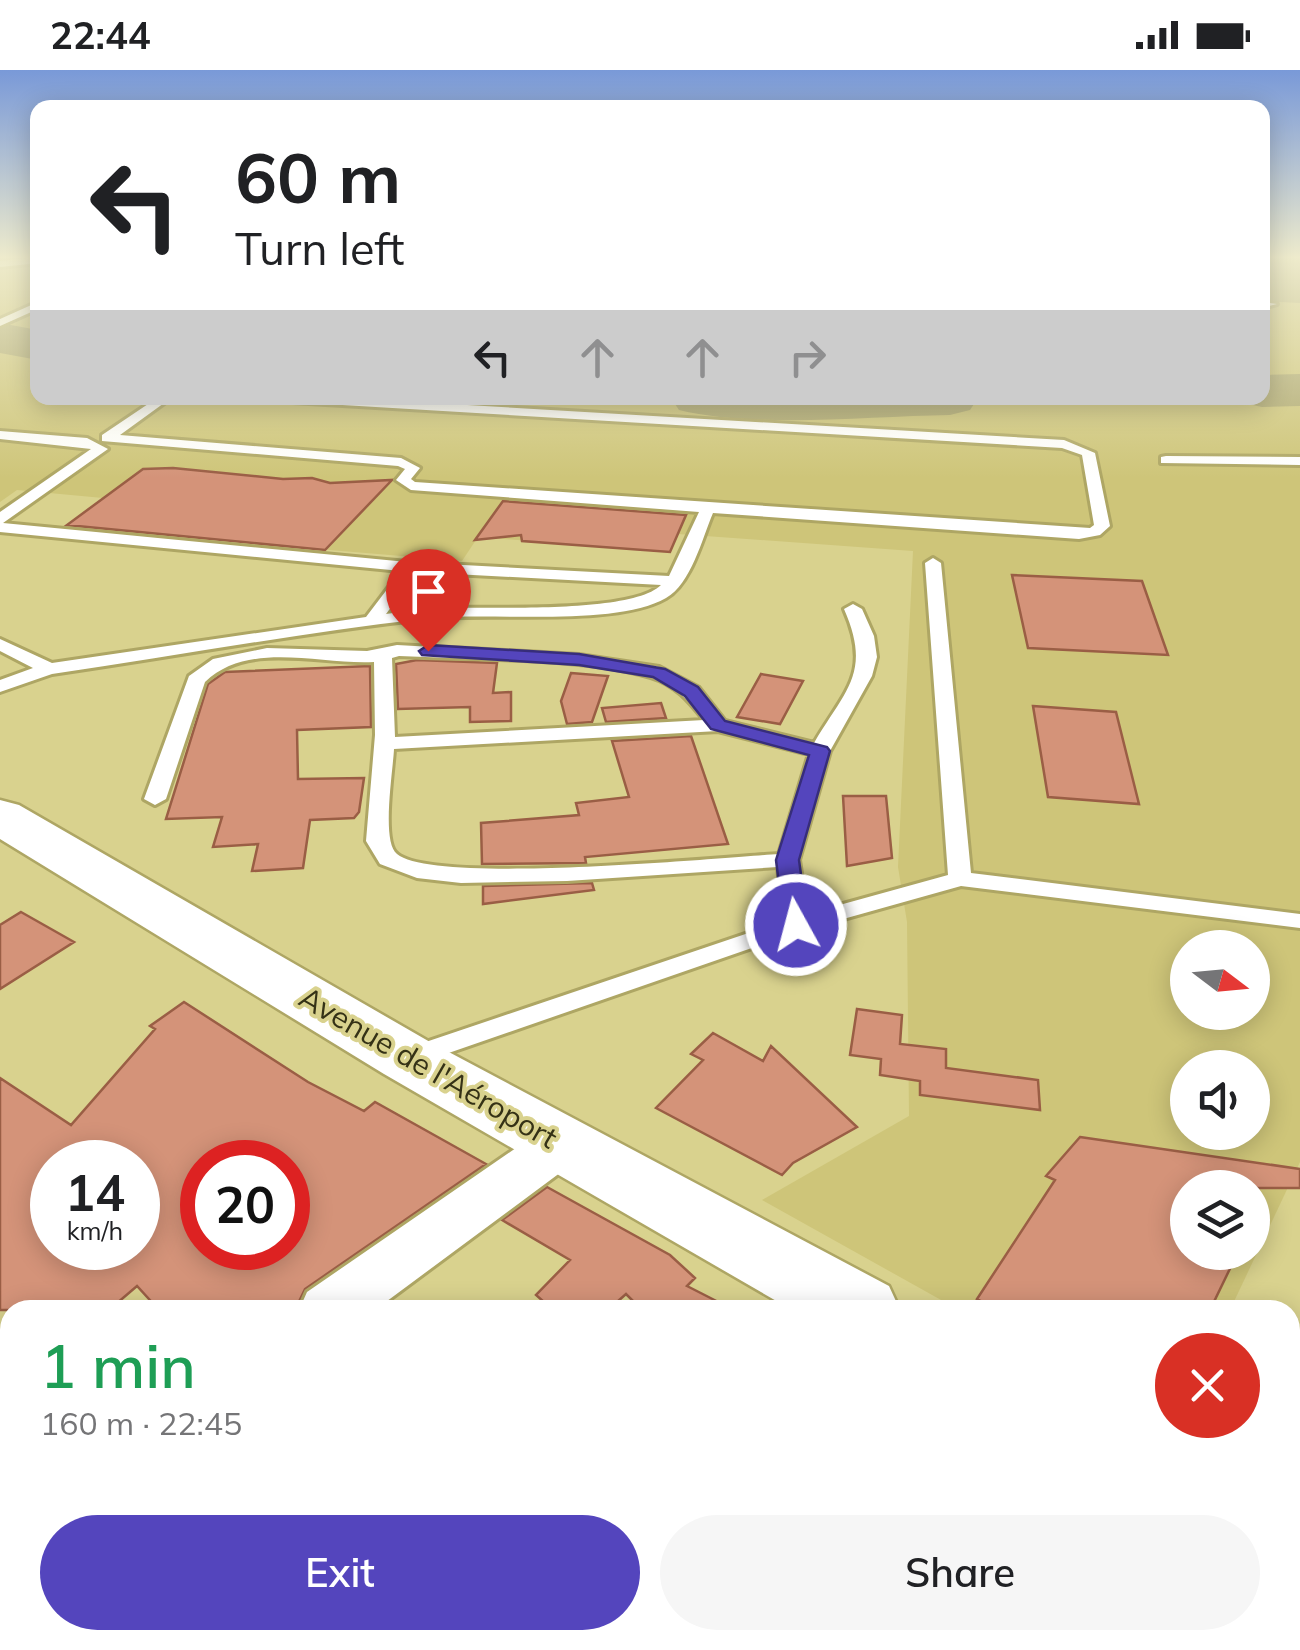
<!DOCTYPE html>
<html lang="en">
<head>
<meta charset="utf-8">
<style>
	:root { --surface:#fff; --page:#f6f6f6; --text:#202124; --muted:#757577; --accent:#5445bd }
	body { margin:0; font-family:Mulish,sans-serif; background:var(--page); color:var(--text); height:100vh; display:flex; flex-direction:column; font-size:38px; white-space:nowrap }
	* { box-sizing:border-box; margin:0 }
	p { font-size:32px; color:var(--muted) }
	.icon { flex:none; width:55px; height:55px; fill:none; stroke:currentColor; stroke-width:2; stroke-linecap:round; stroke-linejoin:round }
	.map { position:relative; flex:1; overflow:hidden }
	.panel { position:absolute; left:0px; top:1230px; width:1300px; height:350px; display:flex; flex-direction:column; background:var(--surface); border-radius:30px 30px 0 0; box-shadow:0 5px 25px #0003 }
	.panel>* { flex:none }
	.top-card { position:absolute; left:30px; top:30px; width:1240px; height:305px; border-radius:20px; box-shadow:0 5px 25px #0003; background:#fff; color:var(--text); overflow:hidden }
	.needle { width:65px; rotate:106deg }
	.fabs { position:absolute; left:1170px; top:860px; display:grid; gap:20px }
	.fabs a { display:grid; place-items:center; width:100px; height:100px; border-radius:50%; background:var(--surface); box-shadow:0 5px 25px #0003; font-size:50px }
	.speed { position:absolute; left:30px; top:1070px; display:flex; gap:20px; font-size:50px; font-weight:700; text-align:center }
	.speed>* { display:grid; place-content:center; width:130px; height:130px; border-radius:50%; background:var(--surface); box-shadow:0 5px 25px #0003; line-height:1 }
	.speed small { font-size:25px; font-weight:400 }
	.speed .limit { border:15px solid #d22; background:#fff; color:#111 }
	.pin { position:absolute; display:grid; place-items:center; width:85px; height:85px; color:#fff; margin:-102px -42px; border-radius:50% 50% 50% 0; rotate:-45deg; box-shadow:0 0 10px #0007 }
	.pin .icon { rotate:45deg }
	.me { position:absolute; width:110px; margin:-55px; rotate:353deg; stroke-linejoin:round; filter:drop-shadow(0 0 8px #0008) }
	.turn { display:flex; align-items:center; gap:35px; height:210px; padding:0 40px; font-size:45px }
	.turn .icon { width:130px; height:130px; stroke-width:2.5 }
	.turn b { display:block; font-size:70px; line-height:85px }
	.lanes { display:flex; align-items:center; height:95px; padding:0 40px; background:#0003; justify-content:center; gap:50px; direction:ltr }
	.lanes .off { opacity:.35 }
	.round { display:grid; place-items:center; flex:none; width:105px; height:105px; border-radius:52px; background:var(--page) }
	.summary { display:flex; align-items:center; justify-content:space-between; height:170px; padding:0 40px }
	h1 { font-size:60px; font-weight:600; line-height:75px; color:#1e9e55 }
	.action { display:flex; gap:20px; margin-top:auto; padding:20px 40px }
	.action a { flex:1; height:115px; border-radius:60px; background:var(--accent); color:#fff; font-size:40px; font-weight:600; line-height:115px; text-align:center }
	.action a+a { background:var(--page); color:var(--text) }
	.status { display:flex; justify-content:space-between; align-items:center; height:70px; padding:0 50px; background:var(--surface); direction:ltr }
	.status svg { height:28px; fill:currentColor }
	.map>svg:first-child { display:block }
	.built { fill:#cec579; fill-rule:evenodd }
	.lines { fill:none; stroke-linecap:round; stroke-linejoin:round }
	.taxiway { fill:#aba56c; fill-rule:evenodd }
	.runway { fill:#aba56c; fill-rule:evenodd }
	.building { fill:#d49379; stroke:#9a5e45; stroke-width:2.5; fill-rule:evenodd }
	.service-casing { stroke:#aea664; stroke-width:6 }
	.minor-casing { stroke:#aea664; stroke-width:6 }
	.trunk-casing { stroke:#aea664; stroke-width:5 }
	.service { fill:#fff; fill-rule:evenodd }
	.minor { fill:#fff; fill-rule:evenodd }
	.trunk { fill:#fff; fill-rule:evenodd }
	.route { fill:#5445bd; stroke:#372d7b; stroke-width:2.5 }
	.labels { text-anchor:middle; stroke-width:8; stroke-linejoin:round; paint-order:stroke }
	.street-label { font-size:30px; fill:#353216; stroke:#d9d28e }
</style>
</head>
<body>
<div class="status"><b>22:44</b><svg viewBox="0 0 49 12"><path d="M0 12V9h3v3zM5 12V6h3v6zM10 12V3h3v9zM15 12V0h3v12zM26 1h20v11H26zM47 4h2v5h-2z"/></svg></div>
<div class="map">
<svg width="1300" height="1580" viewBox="0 0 1300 1580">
	<rect width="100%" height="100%" fill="#d9d28e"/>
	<path class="built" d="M 0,186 L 37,186 L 38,328 L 1262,328 L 1263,186 L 1300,186 L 1300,1092 L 1230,1240 L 959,1240 L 762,1130 L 909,1046 L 907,852 L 898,797 L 913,481 L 678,464 L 670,482 L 478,467 L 462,491 L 63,458 L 103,428 L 17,420 L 0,432 ZM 1188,878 L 1252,878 L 1252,942 L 1188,942 ZM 1188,998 L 1252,998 L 1252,1062 L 1188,1062 ZM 1188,1118 L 1252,1118 L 1252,1182 L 1188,1182 Z"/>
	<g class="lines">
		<path class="taxiway" d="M 0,253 L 38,260 L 38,290 L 0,283 Z
			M 1300,304 L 1300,336 L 1262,337 L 1243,333 L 1239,328 L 1262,328 L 1262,305 Z
			M 671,328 L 978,328 L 970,340 L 950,345 C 869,346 757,359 679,340 Z"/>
		<path class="runway" d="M 1262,186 L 1300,186 L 1300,233 L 1262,231 Z"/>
	</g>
	<path class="building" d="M 173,398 L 283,409 L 312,408 L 330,413 L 392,410 L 325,480 L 67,455 L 143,399 Z
		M 503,431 L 686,445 L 670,482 L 522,471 L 521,465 L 475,470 Z
		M 1012,505 L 1142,511 L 1168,585 L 1028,578 Z
		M 417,590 L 497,593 L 493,623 L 511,622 L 511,651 L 470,652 L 470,637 L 398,639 L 396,594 Z
		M 370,596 L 371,657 L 297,660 L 298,709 L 364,708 L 359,742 L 354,748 L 310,750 L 303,798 L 252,801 L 258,774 L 213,777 L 222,747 L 166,749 L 208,614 L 225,602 Z
		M 571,603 L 608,606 L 592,652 L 567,654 L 561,631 Z
		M 761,604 L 803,611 L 780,654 L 737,647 Z
		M 661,633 L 666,648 L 606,652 L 602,638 Z
		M 1033,636 L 1116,642 L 1139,734 L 1048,727 Z
		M 691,666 L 728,774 L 585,787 L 586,793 L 482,794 L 481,753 L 579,745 L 576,733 L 629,727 L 612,671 Z
		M 843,726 L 886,726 L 892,788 L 847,796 Z
		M 592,813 L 594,820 L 483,834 L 483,816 Z
		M 21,842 L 74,872 L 0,919 L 0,855 Z
		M 184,932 L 308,1012 L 364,1041 L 375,1032 L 486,1094 L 305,1219 L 295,1240 L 159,1240 L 137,1216 L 109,1240 L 0,1240 L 0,1008 L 71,1055 L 155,959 L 150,956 ZM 52,1092 L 138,1092 L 138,1178 L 52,1178 ZM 202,1092 L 288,1092 L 288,1178 L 202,1178 Z
		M 857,939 L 902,945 L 900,974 L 946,979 L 946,998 L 1038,1010 L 1040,1040 L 920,1025 L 920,1011 L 880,1005 L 881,989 L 850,985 Z
		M 713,963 L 763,991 L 771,976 L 857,1057 L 793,1093 L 782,1105 L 656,1038 L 703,990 L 691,984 Z
		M 1080,1067 L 1300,1099 L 1300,1118 L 1188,1118 L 1188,1182 L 1238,1182 L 1210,1240 L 998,1240 L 977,1229 L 1055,1110 L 1046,1106 Z
		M 547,1117 L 670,1185 L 695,1208 L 687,1216 L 734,1240 L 642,1240 L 626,1224 L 608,1240 L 553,1240 L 536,1225 L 570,1190 L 502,1150 Z"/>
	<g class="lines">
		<defs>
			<path id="service" d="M 38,187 L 38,193 L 0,197 L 0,191 Z
				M 38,232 L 38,239 L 0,256 L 0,249 Z
				M 1262,232 L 1277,234 L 1262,238 Z
				M 157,328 L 171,328 L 120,365 L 401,388 L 420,398 L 411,409 L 415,412 L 1090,458 L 1094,455 L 1082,385 L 1062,378 L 292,332 L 286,328 L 347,328 L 1064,370 L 1095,383 L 1110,456 L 1100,465 L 1079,469 L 713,443 C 702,469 691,514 666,528 C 614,558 486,541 423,549 C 299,563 176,586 52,604 L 0,622 L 0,610 L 33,598 L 0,581 L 0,569 L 52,593 L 366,547 L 401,501 L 0,462 L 0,442 L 91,379 L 0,369 L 0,361 L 87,368 L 108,379 L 3,453 L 407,492 L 669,506 L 699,442 L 411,420 L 396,410 L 405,399 L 398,396 L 102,371 L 102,365 ZM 417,502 L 661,515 C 631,545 479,536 432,538 C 417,538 401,542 386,544 Z
				M 1166,386 L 1300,387 L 1300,395 L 1161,393 L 1161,387 Z
				M 933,488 L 941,493 L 971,803 L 1300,844 L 1300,858 L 961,816 L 804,860 L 414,995 L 405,993 L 401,986 L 405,979 L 784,851 L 778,797 L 567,811 L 461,813 L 417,808 L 380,794 L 366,771 L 375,665 L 374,592 C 320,595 249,570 205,612 L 166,729 L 155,735 L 144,729 L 189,606 L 213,589 L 267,578 L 367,581 L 397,575 L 579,585 L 659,597 L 699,618 L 725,651 L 814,673 C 846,619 872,603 844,539 L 853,534 L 862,539 L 874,566 L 877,587 L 872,606 L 830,681 L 799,790 L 807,844 L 948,805 L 925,493 ZM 399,586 C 476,590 579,586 651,607 C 675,614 690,632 704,650 L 395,667 L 392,588 ZM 718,661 L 809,684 L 779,784 C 717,788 434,815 397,784 C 381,772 393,701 394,679 Z"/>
			<path id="minor" d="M 561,1054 L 580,1060 L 588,1074 L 580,1088 L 375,1240 L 299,1240 L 307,1222 L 542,1060 Z
				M 10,1370 L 10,1435 L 0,1439 L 0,1374 Z
				M 893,1570 L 967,1570 L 964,1580 L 890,1580 Z"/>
			<path id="trunk" d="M 0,730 L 19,735 L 430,972 L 889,1216 L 900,1240 L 792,1240 L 384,1004 L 0,769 Z
				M 1290,1431 L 1300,1435 L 1300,1526 L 1290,1522 Z"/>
		</defs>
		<use href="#service" class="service-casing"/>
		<use href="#minor" class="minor-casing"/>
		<use href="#trunk" class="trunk-casing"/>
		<use href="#service" class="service"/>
		<use href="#minor" class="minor"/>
		<use href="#trunk" class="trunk"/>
	</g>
	<linearGradient id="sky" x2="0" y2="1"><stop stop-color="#7999d8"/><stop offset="0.46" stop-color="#eeebcc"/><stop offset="1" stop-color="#eeebcc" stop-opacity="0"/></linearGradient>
	<rect width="1300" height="408" fill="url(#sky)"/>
	<path class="route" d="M 428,575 L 579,584 L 665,599 L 698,617 L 725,651 L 827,677 L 830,681 L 799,790 L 808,855 L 805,860 L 788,860 L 784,855 L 776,790 L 809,685 L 711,659 L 685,626 L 653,607 L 579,595 L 422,585 L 419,581 Z"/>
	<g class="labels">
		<g class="street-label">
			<text transform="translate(428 998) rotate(30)" y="10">Avenue de l'Aéroport</text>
		</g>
	</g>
</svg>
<div class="fabs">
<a><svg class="needle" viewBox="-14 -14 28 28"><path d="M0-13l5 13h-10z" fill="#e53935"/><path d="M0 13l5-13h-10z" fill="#757577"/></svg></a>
<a><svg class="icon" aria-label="sound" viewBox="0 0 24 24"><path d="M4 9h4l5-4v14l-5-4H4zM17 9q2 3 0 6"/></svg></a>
<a><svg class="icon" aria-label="layers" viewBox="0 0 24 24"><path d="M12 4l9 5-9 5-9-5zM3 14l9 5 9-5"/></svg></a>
</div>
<div class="speed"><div>14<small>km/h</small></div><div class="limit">20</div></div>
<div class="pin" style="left:428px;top:581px;background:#d93025"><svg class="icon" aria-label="arrive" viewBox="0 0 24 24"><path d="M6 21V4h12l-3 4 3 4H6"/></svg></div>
<svg class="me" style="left:796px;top:855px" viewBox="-20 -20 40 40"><circle r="17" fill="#5445bd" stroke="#fff" stroke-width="3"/><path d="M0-11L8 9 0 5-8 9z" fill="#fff"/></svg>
<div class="top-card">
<div class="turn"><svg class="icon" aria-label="left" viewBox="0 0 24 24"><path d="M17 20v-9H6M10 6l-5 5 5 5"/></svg><div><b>60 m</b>Turn left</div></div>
<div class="lanes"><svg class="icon" aria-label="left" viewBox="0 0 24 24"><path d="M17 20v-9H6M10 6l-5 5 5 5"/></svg><svg class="icon off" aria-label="ahead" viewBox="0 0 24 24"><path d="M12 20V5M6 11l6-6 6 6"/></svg><svg class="icon off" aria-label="ahead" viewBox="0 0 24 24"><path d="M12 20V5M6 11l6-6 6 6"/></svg><svg class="icon off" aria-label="right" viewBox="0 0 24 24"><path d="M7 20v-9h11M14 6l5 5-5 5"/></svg></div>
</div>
<section class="panel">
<div class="summary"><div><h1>1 min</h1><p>160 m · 22:45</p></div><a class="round" style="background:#d93025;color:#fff"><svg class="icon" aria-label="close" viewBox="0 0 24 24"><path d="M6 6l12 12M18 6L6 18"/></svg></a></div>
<div class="action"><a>Exit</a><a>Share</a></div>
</section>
</div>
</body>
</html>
